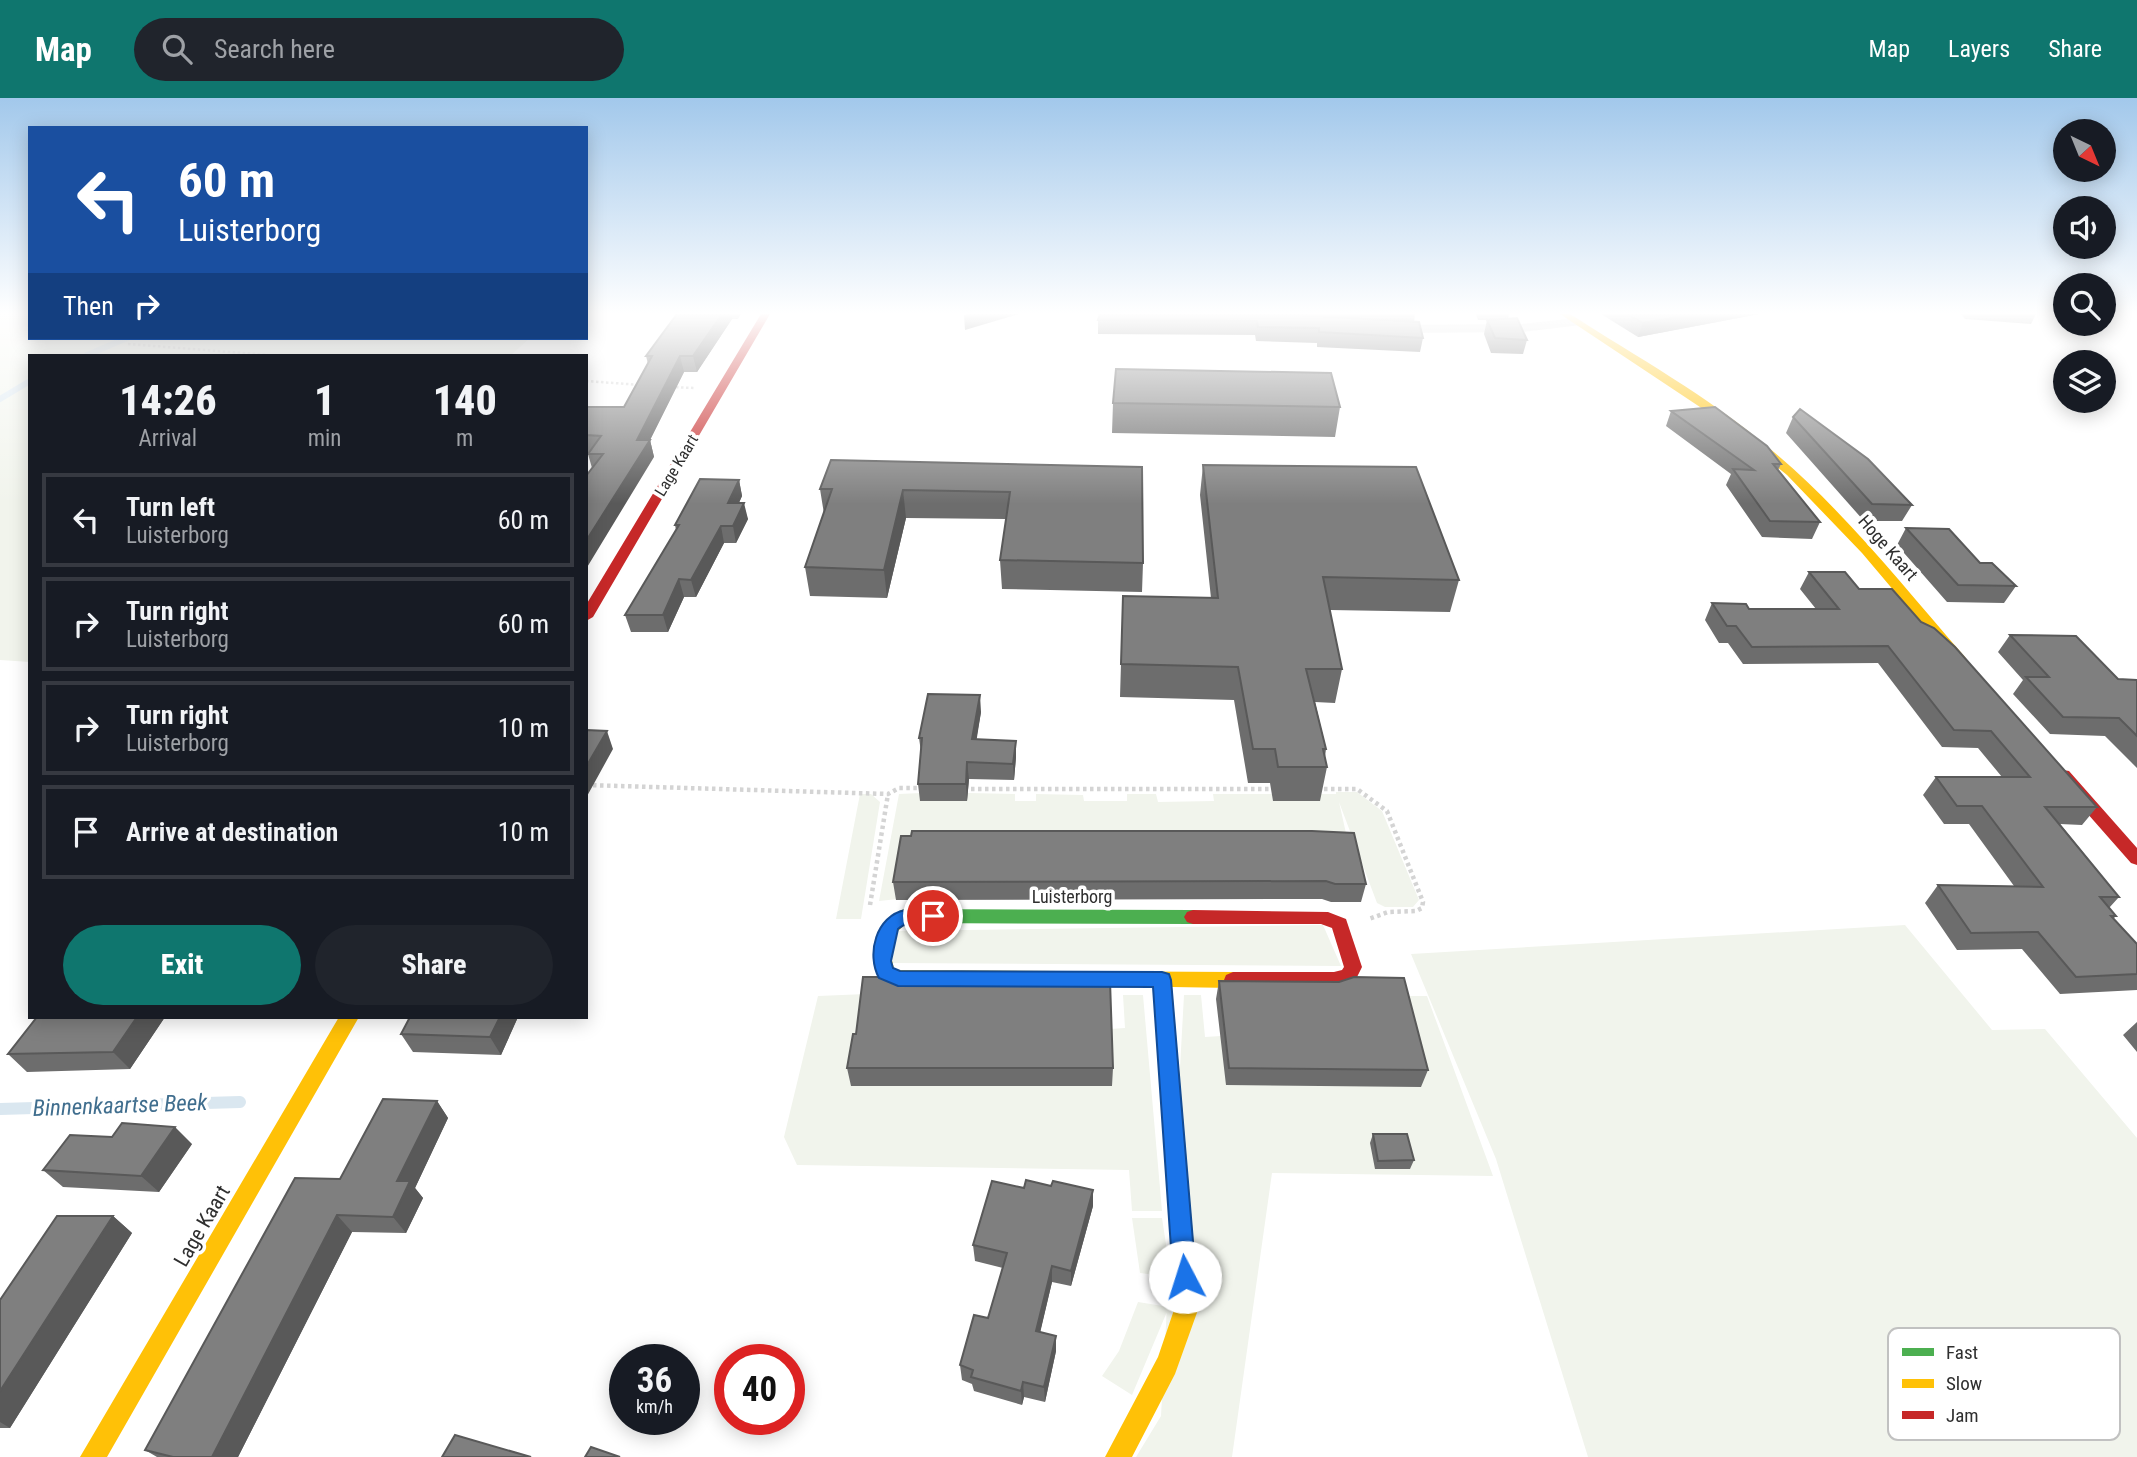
<!DOCTYPE html>
<html lang="en">
<head>
<meta charset="utf-8">
<style>
	:root { --surface:#171b24; --page:#20242c; --text:#f1f3f6; --muted:#9ea1a6; --line:#363941; --accent:#0f766e }
	body { margin:0; font-family:"Roboto Condensed",sans-serif; background:var(--page); color:var(--text); height:100vh; display:flex; flex-direction:column; font-size:26px; white-space:nowrap }
	* { box-sizing:border-box; margin:0 }
	p { font-size:23px; color:var(--muted) }
	.icon { flex:none; width:38px; height:38px; fill:none; stroke:currentColor; stroke-width:2; stroke-linecap:round; stroke-linejoin:round }
	.map { position:relative; flex:1; overflow:hidden }
	.sheet { position:absolute; left:28px; top:256px; width:560px; height:665px; display:flex; flex-direction:column; background:var(--surface); border-radius:0px; box-shadow:0 4px 18px #0003 }
	.sheet>* { flex:none }
	.hud { position:absolute; left:28px; top:28px; width:560px; height:214px; border-radius:0px; box-shadow:0 4px 18px #0003; background:#1a4fa0; color:#fff; overflow:hidden }
	.needle { width:46px; rotate:137deg }
	.buttons { position:absolute; left:2053px; top:21px; display:grid; gap:14px }
	.buttons a { display:grid; place-items:center; width:63px; height:63px; border-radius:50%; background:var(--surface); box-shadow:0 4px 18px #0003; font-size:35px }
	.speed { position:absolute; left:609px; top:1246px; display:flex; gap:14px; font-size:35px; font-weight:700; text-align:center }
	.speed>* { display:grid; place-content:center; width:91px; height:91px; border-radius:50%; background:var(--surface); box-shadow:0 4px 18px #0003; line-height:1 }
	.speed small { font-size:18px; font-weight:400 }
	.speed .limit { border:10px solid #d22; background:#fff; color:#111 }
	.pin { position:absolute; display:grid; place-items:center; width:60px; height:60px; color:#fff; margin:-30px; border:4px solid #fff; border-radius:50%; box-shadow:0 2px 7px #0007 }
	.me { position:absolute; width:77px; margin:-38px; rotate:355deg; stroke-linejoin:round; filter:drop-shadow(0 0 5px #0008) }
	.turn { display:flex; align-items:center; gap:24px; height:147px; padding:0 35px; font-size:32px }
	.turn .icon { width:91px; height:91px; stroke-width:2.5 }
	.turn b { display:block; font-size:49px; line-height:60px }
	.then { display:flex; align-items:center; height:66px; padding:0 35px; background:#0003; gap:14px; font-size:26px }
	.eta { display:flex; justify-content:space-evenly; align-items:center; height:119px; text-align:center }
	.eta b { font-size:42px; font-weight:800; line-height:49px }
	.cta { display:flex; gap:14px; margin-top:auto; padding:14px 35px }
	.cta a { flex:1; height:80px; border-radius:42px; background:var(--accent); color:#fff; font-size:28px; font-weight:800; line-height:80px; text-align:center }
	.cta a+a { background:var(--page); color:var(--text) }
	ul { padding:0; list-style:none }
	li { display:flex; align-items:center; gap:21px; height:94px; margin:0 14px 10px; padding:0 21px; border:4px solid var(--line); border-radius:0px }
	li div { flex:1 }
	li b { display:block; font-size:26px }
	li em { font-style:normal }
	header { display:flex; align-items:center; gap:42px; box-sizing:border-box; height:98px; padding:0 35px; background:var(--accent); color:#fff }
	header strong { font-size:33px }
	nav { display:flex; gap:38px; margin-inline-start:auto; font-size:24px }
	.search { width:490px; height:63px; background:var(--page); display:flex; align-items:center; gap:18px; box-sizing:border-box; padding:0 24px; border-radius:38px; color:var(--muted); font-size:26px }
	.map>svg:first-child { display:block }
	.green { fill:#f1f4ec }
	.lines { fill:none; stroke-linecap:round; stroke-linejoin:round }
	.stream-far1 { stroke:#dae7f0; stroke-width:6 }
	.stream { stroke:#dae7f0; stroke-width:12 }
	.path-far1 { stroke:#d4d4d4; stroke-width:2.5; stroke-dasharray:2.5 2.5; stroke-linecap:butt }
	.path { stroke:#d4d4d4; stroke-width:4.5; stroke-dasharray:3.5 3.5; stroke-linecap:butt }
	.street { fill:#d4d4d4; fill-rule:evenodd }
	.fast { fill:#4caf50; fill-rule:evenodd }
	.slow { fill:#ffc107; fill-rule:evenodd }
	.jam { fill:#c62828; fill-rule:evenodd }
	.wall { fill:#6d6d6d }
	.shaded-wall { fill:#595959 }
	.building { fill:#7f7f7f; stroke:#595959; stroke-width:2 }
	.route { fill:#1a73e8; stroke:#114b97; stroke-width:2 }
	.labels { text-anchor:middle; stroke-width:7; stroke-linejoin:round; paint-order:stroke }
	.far-street-label { font-size:16px; fill:#2f2f2f; stroke:#fff }
	.street-label { font-size:18px; fill:#2f2f2f; stroke:#fff }
	.near-street-label { font-size:21px; fill:#2f2f2f; stroke:#fff }
	.near-water-label { font-size:23px; font-style:italic; fill:#406e8e; stroke:#fff }
	.key { fill:#fff; stroke:#c1c1c1; stroke-width:2 }
	.key-label { font-size:19px; fill:#2f2f2f }
</style>
</head>
<body>
<header>
<strong>Map</strong>
<div class="search"><svg class="icon" aria-label="search" viewBox="0 0 24 24"><circle cx="10" cy="10" r="6"/><path d="M15 15l6 6"/></svg>Search here</div>
<nav><a>Map</a><a>Layers</a><a>Share</a></nav>
</header>
<div class="map">
<svg width="2137" height="1359" viewBox="0 0 2137 1359">
	<rect width="100%" height="100%" fill="#fff"/>
	<path class="green" d="M 0,216 L 30,216 L 30,240 L 530,240 L 511,257 L 30,257 L 30,564 L 0,562 Z
		M 1336,694 L 1357,694 L 1382,713 L 1419,802 L 1413,809 L 1385,809 L 1377,805 L 1339,704 L 1350,753 L 879,803 L 899,696 L 921,695 L 920,703 L 966,703 L 968,695 L 1015,696 L 1015,703 L 1036,703 L 1036,696 L 1083,697 L 1084,703 L 1127,703 L 1127,696 L 1156,696 L 1158,704 L 1214,703 L 1213,696 L 1272,696 L 1273,703 L 1320,703 L 1319,696 L 1336,696 Z
		M 860,696 L 871,696 L 880,704 L 861,821 L 836,821 Z
		M 1323,827 L 1341,868 L 892,865 L 896,833 Z
		M 1905,827 L 1992,932 L 2045,931 L 2137,1040 L 2137,1359 L 1588,1359 L 1496,1061 L 1411,856 Z
		M 866,896 L 852,988 L 1112,988 L 1110,931 L 1125,930 L 1123,897 L 1143,897 L 1162,1113 L 1132,1113 L 1129,1072 L 797,1067 L 784,1039 L 818,898 Z
		M 1184,897 L 1201,897 L 1205,939 L 1221,938 L 1399,898 L 1427,898 L 1493,1078 L 1272,1075 L 1232,1359 L 1136,1359 L 1161,1318 Z
		M 1132,1120 L 1162,1120 L 1171,1179 L 1140,1175 Z
		M 1138,1204 L 1169,1209 L 1132,1297 L 1102,1278 L 1119,1253 Z"/>
	<g class="lines">
		<path class="stream-far1" d="M 87,257 L 127,240
			M 0,301 L 30,283"/>
		<path class="stream" d="M 0,1011 L 240,1004"/>
		<path class="path-far1" d="M 128,246 L 268,257
			M 586,283 L 641,287
			M 671,289 L 694,290"/>
		<path class="path" d="M 586,687 L 888,696 L 899,690 L 924,690
			M 964,691 L 1274,691
			M 1317,691 L 1357,691 L 1387,713 L 1423,804 L 1422,810 L 1416,813 L 1388,814 L 1369,821
			M 870,807 L 888,696"/>
		<path class="street" d="M 1576,220 L 1583,224 L 1581,227 L 1522,234 L 1389,235 L 1382,231 L 1389,227 L 1522,226 Z"/>
		<path class="fast" d="M 905,811 L 1193,812 L 1199,814 L 1202,819 L 1199,824 L 1193,826 L 905,825 L 899,823 L 896,818 L 899,813 Z"/>
		<path class="slow" d="M 1560,216 L 1570,216 C 1637,259 1708,298 1769,350 C 1843,411 1902,487 1965,559 L 1967,562 L 1965,565 L 1955,565 L 1862,455 L 1787,377 L 1712,317 Z
			M 905,811 L 911,813 L 914,818 L 898,833 L 893,843 L 891,859 L 894,870 L 899,872 L 1233,874 L 1240,877 L 1242,882 L 1240,887 L 1233,890 L 1172,889 L 1199,1209 L 1175,1276 L 1132,1359 L 1105,1359 L 1158,1259 L 1175,1209 L 1153,889 L 898,888 L 879,880 C 866,855 876,820 905,811 Z
			M 339,919 L 359,919 L 107,1359 L 80,1359 Z"/>
		<path class="jam" d="M 761,216 L 770,216 L 593,519 L 586,523 L 586,507 Z
			M 2063,672 L 2069,673 L 2137,750 L 2137,767 L 2131,765 L 2057,681 L 2055,677 L 2057,673 Z
			M 1193,812 L 1328,814 L 1346,821 L 1362,869 L 1355,883 L 1334,890 L 1233,890 L 1226,887 L 1224,882 L 1226,877 L 1233,874 L 1334,874 L 1342,872 L 1344,869 L 1332,830 L 1321,826 L 1193,826 L 1187,824 L 1184,819 L 1187,814 Z"/>
	</g>
	<path class="wall" d="M 677,216 L 741,216 L 738,221 L 732,221 L 697,274 L 684,274 L 650,342 L 654,359 L 592,370 L 588,356 L 589,355 L 586,355 L 586,309 L 624,309 L 648,266 L 646,258 Z
		M 1100,216 L 1415,216 L 1414,224 L 1423,240 L 1420,254 L 1317,249 L 1317,245 L 1256,243 L 1255,237 L 1098,236 L 1098,222 Z
		M 1476,216 L 1509,216 L 1508,221 L 1527,242 L 1523,256 L 1491,255 L 1484,236 L 1487,222 L 1478,222 Z
		M 1601,216 L 1759,216 L 1638,239 Z
		M 1961,216 L 2036,216 L 2031,226 L 1965,221 Z
		M 1113,305 L 1340,309 L 1335,339 L 1112,335 Z
		M 1671,313 L 1781,366 L 1778,372 L 1820,424 L 1812,441 L 1762,439 L 1726,387 L 1731,376 L 1666,328 Z
		M 1793,319 L 1912,407 L 1902,423 L 1864,423 L 1786,335 Z
		M 1203,367 L 1459,482 L 1450,514 L 1330,512 L 1342,571 L 1335,605 L 1315,604 L 1326,651 L 1325,659 L 1327,669 L 1320,703 L 1273,703 L 1270,685 L 1248,685 L 1234,602 L 1120,599 L 1123,498 L 1211,500 L 1200,397 Z
		M 1142,369 L 1143,465 L 1142,494 L 1002,491 L 1000,462 L 1006,421 L 906,420 L 887,500 L 810,498 L 805,469 L 824,416 L 820,391 Z
		M 739,382 L 742,398 L 739,405 L 748,421 L 736,445 L 724,445 L 696,499 L 684,499 L 668,534 L 631,534 L 625,517 L 676,432 L 675,427 Z
		M 1906,430 L 1980,465 L 2016,488 L 2004,505 L 1947,504 L 1897,447 Z
		M 1809,474 L 1859,491 L 1921,524 L 2097,709 L 2082,727 L 2060,726 L 2119,799 L 2109,810 L 2116,818 L 2113,821 L 2137,846 L 2137,892 L 2060,896 L 2022,851 L 1957,852 L 1925,805 L 1938,787 L 2014,788 L 1969,726 L 1944,726 L 1923,697 L 1936,679 L 2002,679 L 1978,650 L 1942,649 L 1878,565 L 1743,566 L 1728,545 L 1719,545 L 1705,522 L 1712,505 L 1749,511 L 1816,511 L 1800,491 Z
		M 2010,537 L 2118,581 L 2137,582 L 2137,670 L 2105,638 L 2050,636 L 2013,596 L 2023,582 L 1998,554 Z
		M 981,614 L 976,642 L 1016,659 L 1014,682 L 969,681 L 967,703 L 920,703 L 918,686 L 921,654 L 919,640 Z
		M 901,738 L 1366,786 L 1361,804 L 1331,804 L 1322,801 L 896,802 L 893,784 Z
		M 1219,883 L 1428,972 L 1421,989 L 1226,987 L 1216,901 Z
		M 37,919 L 165,919 L 130,971 L 27,974 L 8,956 Z
		M 410,919 L 518,919 L 501,957 L 413,954 L 401,936 Z
		M 2137,924 L 2137,954 L 2123,937 Z
		M 856,936 L 1113,970 L 1112,988 L 851,988 L 847,970 Z
		M 437,1003 L 448,1020 L 415,1090 L 423,1100 L 406,1135 L 352,1134 L 238,1359 L 157,1359 L 145,1352 L 340,1081 Z
		M 1373,1036 L 1414,1062 L 1410,1071 L 1375,1071 L 1370,1045 Z
		M 192,1046 L 159,1094 L 63,1089 L 43,1072 Z
		M 1093,1108 L 1071,1188 L 1052,1184 L 1040,1234 L 1056,1238 L 1056,1253 L 1045,1304 L 1024,1299 L 1022,1307 L 974,1293 L 972,1286 L 962,1282 L 960,1267 L 988,1220 L 1003,1170 L 975,1163 L 973,1147 Z
		M 113,1118 L 132,1135 L 10,1330 L 0,1330 L 0,1202 Z"/>
	<path class="shaded-wall" d="M 722,216 L 731,216 L 732,221 L 697,274 L 693,258 Z
		M 969,216 L 1019,216 L 965,232 L 964,217 Z
		M 1693,216 L 1759,216 L 1638,239 L 1643,225 Z
		M 680,258 L 684,274 L 650,342 L 654,359 L 586,471 L 586,443 Z
		M 739,382 L 742,398 L 731,421 L 728,405 Z
		M 903,392 L 906,420 L 887,500 L 884,472 Z
		M 744,405 L 748,421 L 736,445 L 733,428 Z
		M 721,428 L 724,445 L 696,499 L 691,482 Z
		M 679,481 L 684,499 L 668,534 L 663,517 Z
		M 980,597 L 981,614 L 974,658 L 972,641 Z
		M 607,633 L 613,651 L 586,700 L 586,669 Z
		M 1016,643 L 1016,659 L 1014,682 L 1013,666 Z
		M 967,664 L 969,681 L 967,703 L 966,686 Z
		M 137,919 L 165,919 L 130,971 L 113,954 Z
		M 500,919 L 518,919 L 501,957 L 490,939 Z
		M 437,1003 L 448,1020 L 415,1090 L 423,1100 L 406,1135 L 393,1119 L 397,1083 Z
		M 175,1029 L 192,1046 L 159,1094 L 141,1078 Z
		M 1093,1092 L 1093,1108 L 1071,1188 L 1071,1173 Z
		M 337,1117 L 352,1134 L 238,1359 L 212,1359 Z
		M 113,1118 L 132,1135 L 10,1330 L 0,1324 L 0,1293 Z
		M 1052,1168 L 1052,1184 L 1037,1248 L 1036,1233 Z
		M 1056,1238 L 1056,1253 L 1045,1304 L 1044,1289 Z
		M 1023,1284 L 1024,1299 L 1022,1307 L 1021,1293 Z"/>
	<path class="building" d="M 677,216 L 722,216 L 693,258 L 680,258 L 637,342 L 650,342 L 586,443 L 586,378 L 603,356 L 588,356 L 601,338 L 586,337 L 586,309 L 624,309 L 652,258 L 646,258 Z
		M 1100,216 L 1277,216 L 1419,224 L 1423,240 L 1319,234 L 1319,230 L 1258,229 L 1257,223 L 1098,222 Z
		M 1627,216 L 1693,216 L 1643,225 Z
		M 1517,220 L 1527,242 L 1495,240 L 1487,222 Z
		M 1116,271 L 1331,275 L 1340,309 L 1113,305 Z
		M 1715,309 L 1767,348 L 1781,366 L 1773,366 L 1820,424 L 1770,423 L 1733,371 L 1754,372 L 1671,313 Z
		M 1800,311 L 1868,361 L 1912,407 L 1872,406 L 1793,319 Z
		M 831,362 L 1142,369 L 1143,465 L 1000,462 L 1010,394 L 903,392 L 884,472 L 805,469 L 832,391 L 820,391 Z
		M 1203,367 L 1416,369 L 1459,482 L 1323,479 L 1342,571 L 1306,571 L 1326,651 L 1323,651 L 1327,669 L 1278,669 L 1275,651 L 1253,651 L 1238,569 L 1121,566 L 1123,498 L 1218,500 Z
		M 700,381 L 739,382 L 728,405 L 744,405 L 733,428 L 721,428 L 691,482 L 679,481 L 663,517 L 625,517 L 679,427 L 675,427 Z
		M 1906,430 L 1949,431 L 1980,465 L 1992,465 L 2016,488 L 1958,487 Z
		M 1809,474 L 1845,474 L 1859,491 L 1892,491 L 1921,524 L 1934,530 L 1955,549 L 2097,709 L 2045,709 L 2119,799 L 2100,799 L 2116,818 L 2111,818 L 2137,846 L 2137,876 L 2076,879 L 2038,834 L 1971,835 L 1938,787 L 2043,789 L 1982,708 L 1957,708 L 1936,679 L 2030,679 L 1991,633 L 1954,632 L 1888,548 L 1752,549 L 1736,528 L 1727,528 L 1712,505 L 1746,506 L 1749,511 L 1839,511 Z
		M 2010,537 L 2076,538 L 2118,581 L 2137,582 L 2137,638 L 2119,620 L 2063,619 L 2026,579 L 2049,579 Z
		M 928,596 L 980,597 L 972,641 L 1016,643 L 1013,666 L 967,664 L 966,686 L 918,686 L 922,640 L 919,640 Z
		M 586,632 L 607,633 L 586,669 Z
		M 912,733 L 1312,733 L 1354,735 L 1366,786 L 1335,786 L 1326,783 L 893,784 L 901,738 L 911,738 Z
		M 863,879 L 886,879 L 895,882 L 1110,883 L 1113,970 L 847,970 L 853,936 L 856,936 Z
		M 1354,879 L 1404,880 L 1428,972 L 1229,970 L 1219,883 L 1339,884 Z
		M 37,919 L 137,919 L 113,954 L 8,956 Z
		M 410,919 L 500,919 L 490,939 L 401,936 Z
		M 383,1001 L 437,1003 L 397,1083 L 410,1083 L 393,1119 L 337,1117 L 212,1359 L 173,1359 L 145,1352 L 295,1080 L 340,1081 Z
		M 122,1025 L 175,1029 L 141,1078 L 43,1072 L 70,1037 L 112,1039 Z
		M 1373,1036 L 1407,1036 L 1414,1062 L 1378,1063 Z
		M 1026,1082 L 1051,1088 L 1053,1083 L 1093,1092 L 1071,1173 L 1052,1168 L 1036,1233 L 1056,1238 L 1044,1289 L 1023,1284 L 1021,1293 L 971,1279 L 973,1272 L 960,1267 L 974,1217 L 988,1220 L 1007,1155 L 973,1147 L 992,1083 L 1024,1090 Z
		M 57,1118 L 113,1118 L 0,1293 L 0,1202 Z
		M 455,1337 L 531,1359 L 442,1359 Z
		M 591,1349 L 620,1359 L 585,1359 Z"/>
	<linearGradient id="sky" x2="0" y2="1"><stop stop-color="#a2c8eb"/><stop offset="0.53" stop-color="#fff"/><stop offset="1" stop-color="#fff" stop-opacity="0"/></linearGradient>
	<rect width="2137" height="406" fill="url(#sky)"/>
	<path class="route" d="M 905,812 L 940,814 L 942,818 L 940,823 C 926,828 909,821 898,831 L 891,863 L 893,870 L 900,873 L 1162,874 L 1169,876 L 1171,882 L 1196,1179 L 1193,1187 L 1185,1190 L 1176,1187 L 1173,1179 L 1153,889 L 898,888 L 879,880 C 866,856 876,818 905,812 Z"/>
	<g class="labels">
		<g class="far-street-label">
			<text transform="translate(676 367) rotate(-59)" y="6">Lage Kaart</text>
		</g>
		<g class="street-label">
			<text transform="translate(1888 450) rotate(49)" y="6">Hoge Kaart</text>
			<text x="1072" y="805">Luisterborg</text>
		</g>
		<g class="near-street-label">
			<text transform="translate(202 1128) rotate(-60)" y="7">Lage Kaart</text>
		</g>
		<g class="near-water-label">
			<text transform="translate(120 1007) rotate(-2)" y="8">Binnenkaartse Beek</text>
		</g>
	</g>
	<rect x="1888" y="1230" width="232" height="112" rx="10" class="key"/>
	<rect x="1902" y="1250" width="32" height="8" fill="#4caf50"/>
	<rect x="1902" y="1281" width="32" height="9" fill="#ffc107"/>
	<rect x="1902" y="1313" width="32" height="8" fill="#c62828"/>
	<g class="key-label">
		<text x="1946" y="1261">Fast</text>
		<text x="1946" y="1292">Slow</text>
		<text x="1946" y="1324">Jam</text>
	</g>
</svg>
<div class="buttons">
<a><svg class="needle" viewBox="-14 -14 28 28"><path d="M0-13l5 13h-10z" fill="#e53935"/><path d="M0 13l5-13h-10z" fill="#9ea1a6"/></svg></a>
<a><svg class="icon" aria-label="sound" viewBox="0 0 24 24"><path d="M4 9h4l5-4v14l-5-4H4zM17 9q2 3 0 6"/></svg></a>
<a><svg class="icon" aria-label="search" viewBox="0 0 24 24"><circle cx="10" cy="10" r="6"/><path d="M15 15l6 6"/></svg></a>
<a><svg class="icon" aria-label="layers" viewBox="0 0 24 24"><path d="M12 4l9 5-9 5-9-5zM3 14l9 5 9-5"/></svg></a>
</div>
<div class="speed"><div>36<small>km/h</small></div><div class="limit">40</div></div>
<div class="pin" style="left:933px;top:818px;background:#d93025"><svg class="icon" aria-label="arrive" viewBox="0 0 24 24"><path d="M6 21V4h12l-3 4 3 4H6"/></svg></div>
<svg class="me" style="left:1185px;top:1179px" viewBox="-20 -20 40 40"><circle r="19" fill="#fff"/><path d="M0-13L10 11 0 6-10 11z" fill="#1a73e8"/></svg>
<div class="hud">
<div class="turn"><svg class="icon" aria-label="left" viewBox="0 0 24 24"><path d="M17 20v-9H6M10 6l-5 5 5 5"/></svg><div><b>60 m</b>Luisterborg</div></div>
<div class="then">Then<svg class="icon" aria-label="right" viewBox="0 0 24 24"><path d="M7 20v-9h11M14 6l5 5-5 5"/></svg></div>
</div>
<section class="sheet">
<div class="eta">
<div><b>14:26</b><p>Arrival</p></div>
<div><b>1</b><p>min</p></div>
<div><b>140</b><p>m</p></div>
</div>
<ul>
<li><svg class="icon" aria-label="left" viewBox="0 0 24 24"><path d="M17 20v-9H6M10 6l-5 5 5 5"/></svg><div><b>Turn left</b><p>Luisterborg</p></div><em>60 m</em></li>
<li><svg class="icon" aria-label="right" viewBox="0 0 24 24"><path d="M7 20v-9h11M14 6l5 5-5 5"/></svg><div><b>Turn right</b><p>Luisterborg</p></div><em>60 m</em></li>
<li><svg class="icon" aria-label="right" viewBox="0 0 24 24"><path d="M7 20v-9h11M14 6l5 5-5 5"/></svg><div><b>Turn right</b><p>Luisterborg</p></div><em>10 m</em></li>
<li><svg class="icon" aria-label="arrive" viewBox="0 0 24 24"><path d="M6 21V4h12l-3 4 3 4H6"/></svg><div><b>Arrive at destination</b></div><em>10 m</em></li>
</ul>
<div class="cta"><a>Exit</a><a>Share</a></div>
</section>
</div>
</body>
</html>
